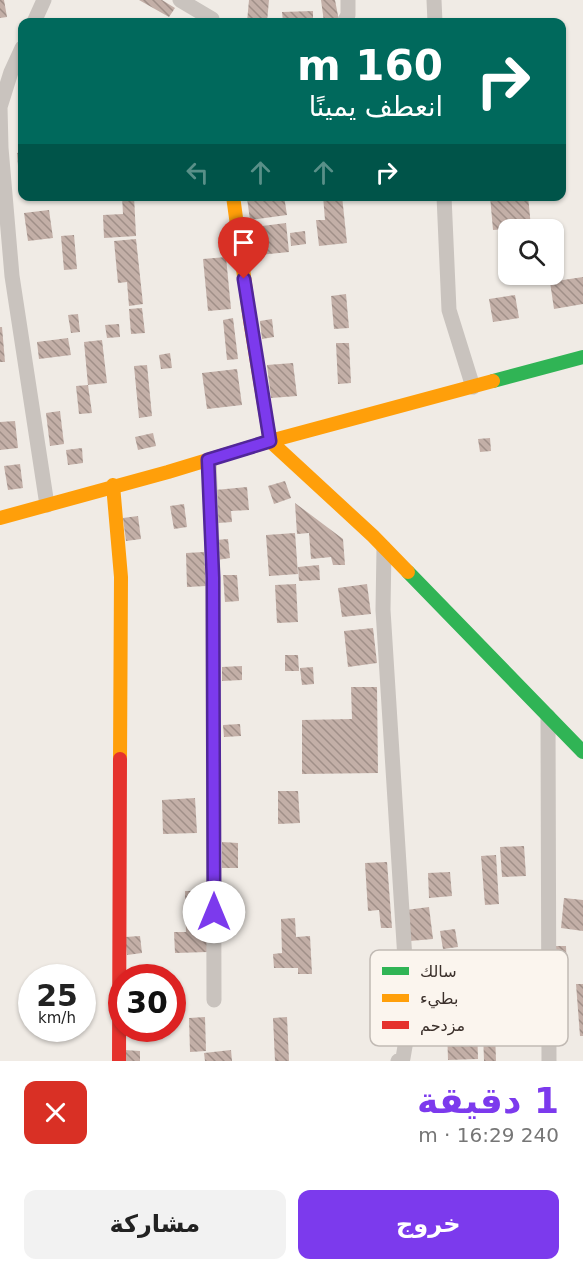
<!DOCTYPE html>
<html lang="ar">
<head>
<meta charset="utf-8">
<style>
	:root { --surface:#fff; --page:#f2f2f2; --text:#222; --muted:#767676; --accent:#7c3aed }
	body { margin:0; font-family:"DejaVu Sans",Cairo,sans-serif; background:var(--page); color:var(--text); direction:rtl; height:100vh; display:flex; flex-direction:column; font-size:22px; white-space:nowrap }
	* { box-sizing:border-box; margin:0 }
	p { font-size:20px; color:var(--muted) }
	.icon { flex:none; width:33px; height:33px; fill:none; stroke:currentColor; stroke-width:2; stroke-linecap:round; stroke-linejoin:round }
	.map { position:relative; height:1061px; overflow:hidden; direction:ltr }
	.panel { display:flex; flex-direction:column; background:var(--surface); flex:1 }
	.panel>* { flex:none }
	.hud { position:absolute; left:18px; top:18px; width:548px; height:183px; border-radius:12px; box-shadow:0 2px 4px #0004; direction:rtl; background:#00695c; color:#fff; overflow:hidden }
	.fabs { position:absolute; left:498px; top:219px; display:grid; gap:12px }
	.fabs a { display:grid; place-items:center; width:66px; height:66px; border-radius:12px; background:var(--surface); box-shadow:0 2px 4px #0004; font-size:30px }
	.speed { position:absolute; left:18px; top:964px; display:flex; gap:12px; font-size:30px; font-weight:700; text-align:center }
	.speed>* { display:grid; place-content:center; width:78px; height:78px; border-radius:50%; background:var(--surface); box-shadow:0 2px 4px #0004; line-height:1 }
	.speed small { font-size:15px; font-weight:400 }
	.speed .limit { border:9px solid #d22; background:#fff; color:#111 }
	.pin { position:absolute; display:grid; place-items:center; width:51px; height:51px; color:#fff; margin:-62px -26px; border-radius:50% 50% 50% 0; rotate:-45deg; box-shadow:0 0 6px #0007 }
	.pin .icon { rotate:45deg }
	.me { position:absolute; width:66px; margin:-33px; rotate:0deg; stroke-linejoin:round; filter:drop-shadow(0 0 4px #0008) }
	.turn { display:flex; align-items:center; gap:21px; height:126px; padding:0 24px; font-size:27px }
	.turn .icon { width:78px; height:78px; stroke-width:2.5 }
	.turn b { display:block; font-size:42px; line-height:51px }
	.lanes { display:flex; align-items:center; height:57px; padding:0 24px; background:#0003; justify-content:center; gap:30px; direction:ltr }
	.lanes .off { opacity:.35 }
	.round { display:grid; place-items:center; flex:none; width:63px; height:63px; border-radius:12px; background:var(--page) }
	.overview { display:flex; align-items:center; justify-content:space-between; height:102px; padding:0 24px }
	h1 { font-size:36px; font-weight:700; line-height:45px; color:var(--accent) }
	.button { display:flex; gap:12px; margin-top:auto; padding:12px 24px }
	.button a { flex:1; height:69px; border-radius:12px; background:var(--accent); color:#fff; font-size:24px; font-weight:700; line-height:69px; text-align:center }
	.button a+a { background:var(--page); color:var(--text) }
	.map>svg:first-child { display:block }
	.building { fill:url(#building-back-hatch) }
	.lines { fill:none; stroke-linecap:round; stroke-linejoin:round }
	.street { stroke:#c9c3be; stroke-width:15 }
	.fast { stroke:#30b455; stroke-width:14 }
	.slow { stroke:#ff9f0a; stroke-width:14 }
	.jam { stroke:#e5322d; stroke-width:14 }
	.route-casing { stroke:#51269a; stroke-width:15 }
	.route { stroke:#7c3aed; stroke-width:10 }
	.key { fill:#fbf5ee; stroke:#c1bab4; stroke-width:1.5 }
	.key-label { font-size:16px; fill:#3b302b }
</style>
</head>
<body>
<div class="map">
<svg width="583" height="1061" viewBox="0 0 583 1061">
	<defs>
		<pattern id="building-back-hatch" width="6" height="6" patternUnits="userSpaceOnUse" patternTransform="scale(1.5)"><rect width="6" height="6" fill="#c3afa7"/><path d="M-1 5l2 2M0 0l6 6M5-1l2 2" fill="none" stroke="#a08f88"/></pattern>
	</defs>
	<rect width="100%" height="100%" fill="#f0ebe5"/>
	<path class="building" d="M 0,0 L 4,0 L 7,17 L 0,18 Z
		M 139,0 L 162,0 L 175,8 L 169,17 Z
		M 249,0 L 269,0 L 267,22 L 247,22 Z
		M 321,0 L 335,0 L 339,21 L 324,22 Z
		M 313,11 L 313,22 L 283,22 L 282,12 Z
		M 22,152 L 22,178 L 19,179 L 17,153 Z
		M 122,196 L 134,196 L 136,236 L 104,238 L 103,215 L 123,214 Z
		M 257,196 L 284,196 L 287,215 L 250,220 L 247,198 Z
		M 323,196 L 342,196 L 347,243 L 319,246 L 316,220 L 325,220 Z
		M 490,196 L 528,196 L 531,227 L 493,230 Z
		M 49,210 L 53,238 L 28,241 L 24,213 Z
		M 286,223 L 289,252 L 249,256 L 246,228 Z
		M 305,231 L 306,244 L 291,246 L 290,233 Z
		M 74,235 L 77,269 L 64,270 L 61,236 Z
		M 136,239 L 143,304 L 129,306 L 127,282 L 118,283 L 114,241 Z
		M 226,257 L 231,309 L 208,311 L 203,259 Z
		M 583,277 L 583,304 L 554,309 L 550,282 Z
		M 346,294 L 349,328 L 334,329 L 331,296 Z
		M 515,295 L 519,318 L 493,322 L 489,299 Z
		M 142,308 L 145,333 L 131,334 L 129,309 Z
		M 78,314 L 80,332 L 71,333 L 68,315 Z
		M 233,318 L 238,359 L 227,360 L 223,320 Z
		M 272,319 L 274,337 L 262,339 L 260,321 Z
		M 119,324 L 120,337 L 107,338 L 105,325 Z
		M 0,327 L 2,327 L 5,362 L 0,362 Z
		M 68,338 L 71,355 L 39,359 L 37,342 Z
		M 102,340 L 107,383 L 88,385 L 84,342 Z
		M 336,343 L 349,343 L 351,383 L 338,384 Z
		M 170,353 L 172,368 L 161,369 L 159,355 Z
		M 293,363 L 297,396 L 271,398 L 267,365 Z
		M 147,365 L 152,416 L 139,418 L 134,366 Z
		M 237,369 L 242,405 L 207,409 L 202,373 Z
		M 88,385 L 92,413 L 79,414 L 76,386 Z
		M 60,411 L 64,444 L 50,446 L 46,413 Z
		M 15,421 L 18,448 L 0,450 L 0,422 Z
		M 153,433 L 156,446 L 138,450 L 135,437 Z
		M 490,438 L 491,451 L 480,452 L 478,439 Z
		M 82,448 L 83,463 L 68,465 L 66,450 Z
		M 20,464 L 23,488 L 8,490 L 4,466 Z
		M 285,481 L 291,498 L 274,504 L 268,486 Z
		M 247,487 L 249,510 L 231,511 L 232,522 L 218,523 L 215,490 Z
		M 295,503 L 343,539 L 345,565 L 333,565 L 331,557 L 311,559 L 309,533 L 297,534 Z
		M 184,504 L 187,527 L 174,529 L 170,506 Z
		M 138,516 L 141,539 L 126,541 L 123,518 Z
		M 295,533 L 298,574 L 269,576 L 266,535 Z
		M 228,539 L 230,558 L 217,560 L 216,540 Z
		M 204,552 L 206,586 L 187,587 L 186,553 Z
		M 319,565 L 320,580 L 299,581 L 298,567 Z
		M 223,575 L 237,575 L 239,601 L 225,602 Z
		M 296,584 L 298,622 L 277,623 L 275,585 Z
		M 367,584 L 371,614 L 342,617 L 338,588 Z
		M 373,628 L 377,663 L 348,667 L 344,631 Z
		M 285,655 L 298,655 L 299,671 L 285,671 Z
		M 242,666 L 242,680 L 222,681 L 222,667 Z
		M 313,667 L 314,684 L 302,685 L 300,668 Z
		M 351,687 L 377,687 L 378,773 L 302,774 L 302,720 L 352,719 Z
		M 240,724 L 241,736 L 224,737 L 223,725 Z
		M 278,791 L 298,791 L 300,823 L 278,824 Z
		M 195,798 L 197,833 L 163,834 L 162,800 Z
		M 222,842 L 238,843 L 238,868 L 222,868 Z
		M 524,846 L 526,876 L 502,877 L 500,847 Z
		M 496,855 L 499,904 L 485,905 L 481,856 Z
		M 387,862 L 392,928 L 381,928 L 379,910 L 368,911 L 365,863 Z
		M 450,872 L 452,896 L 429,898 L 428,873 Z
		M 185,891 L 205,891 L 208,952 L 175,953 L 174,932 L 186,932 Z
		M 564,898 L 583,900 L 583,931 L 561,928 Z
		M 429,907 L 433,939 L 410,941 L 406,910 Z
		M 295,918 L 296,937 L 310,936 L 312,974 L 298,974 L 298,968 L 274,968 L 273,954 L 282,953 L 281,919 Z
		M 455,929 L 458,947 L 443,949 L 440,931 Z
		M 140,936 L 142,953 L 127,955 L 125,937 Z
		M 556,946 L 566,946 L 567,973 L 557,973 Z
		M 576,984 L 583,984 L 583,1036 L 580,1036 Z
		M 205,1017 L 206,1051 L 190,1052 L 189,1018 Z
		M 287,1017 L 289,1061 L 275,1061 L 273,1018 Z
		M 477,1027 L 478,1059 L 448,1060 L 447,1028 Z
		M 483,1032 L 495,1032 L 496,1061 L 484,1061 Z
		M 124,1050 L 140,1051 L 140,1061 L 124,1061 Z
		M 231,1050 L 232,1061 L 205,1061 L 204,1053 Z"/>
	<g class="lines">
		<path class="street" d="M 180,0 L 212,19 L 212,22
			M 434,0 L 435,22
			M 34,22 L 44,0
			M 344,22 L 348,15 L 348,0
			M 22,48 L 11,72 L 0,107 L 1,148 L 12,276 L 47,505
			M 444,196 L 449,310 L 473,387
			M 209,460 L 213,578 L 214,1000
			M 384,548 L 383,610 L 409,1023 L 403,1058 L 398,1061
			M 548,716 L 549,1061"/>
		<path class="fast" d="M 493,381 L 583,357
			M 408,572 L 583,752"/>
		<path class="slow" d="M 233,196 L 250,320 L 270,441 L 373,536 L 408,572
			M 113,485 L 121,577 L 120,759
			M 0,518 L 168,472 L 270,441 L 493,381"/>
		<path class="jam" d="M 119,1061 L 120,759"/>
	</g>
	<g class="lines">
		<defs>
			<path id="route" d="M 214,912 L 213,578 L 208,460 L 270,441 L 244,279"/>
		</defs>
		<use href="#route" class="route-casing"/>
		<use href="#route" class="route"/>
	</g>
	<rect x="370" y="950" width="198" height="96" rx="9" class="key"/>
	<rect x="382" y="967" width="27" height="8" fill="#30b455"/>
	<rect x="382" y="994" width="27" height="8" fill="#ff9f0a"/>
	<rect x="382" y="1021" width="27" height="8" fill="#e5322d"/>
	<g class="key-label">
		<text x="420" y="977">سالك</text>
		<text x="420" y="1004">بطيء</text>
		<text x="420" y="1031">مزدحم</text>
	</g>
</svg>
<div class="fabs">
<a><svg class="icon" aria-label="search" viewBox="0 0 24 24"><circle cx="10" cy="10" r="6"/><path d="M15 15l6 6"/></svg></a>
</div>
<div class="speed"><div>25<small>km/h</small></div><div class="limit">30</div></div>
<div class="pin" style="left:244px;top:279px;background:#d93025"><svg class="icon" aria-label="arrive" viewBox="0 0 24 24"><path d="M6 21V4h12l-3 4 3 4H6"/></svg></div>
<svg class="me" style="left:214px;top:912px" viewBox="-20 -20 40 40"><circle r="19" fill="#fff"/><path d="M0-13L10 11 0 6-10 11z" fill="#7c3aed"/></svg>
<div class="hud">
<div class="turn"><svg class="icon" aria-label="right" viewBox="0 0 24 24"><path d="M7 20v-9h11M14 6l5 5-5 5"/></svg><div><b>160 m</b>انعطف يمينًا</div></div>
<div class="lanes"><svg class="icon off" aria-label="left" viewBox="0 0 24 24"><path d="M17 20v-9H6M10 6l-5 5 5 5"/></svg><svg class="icon off" aria-label="ahead" viewBox="0 0 24 24"><path d="M12 20V5M6 11l6-6 6 6"/></svg><svg class="icon off" aria-label="ahead" viewBox="0 0 24 24"><path d="M12 20V5M6 11l6-6 6 6"/></svg><svg class="icon" aria-label="right" viewBox="0 0 24 24"><path d="M7 20v-9h11M14 6l5 5-5 5"/></svg></div>
</div>
</div>
<section class="panel">
<div class="overview"><div><h1>1 دقيقة</h1><p>240 m · 16:29</p></div><a class="round" style="background:#d93025;color:#fff"><svg class="icon" aria-label="close" viewBox="0 0 24 24"><path d="M6 6l12 12M18 6L6 18"/></svg></a></div>
<div class="button"><a>خروج</a><a>مشاركة</a></div>
</section>
</body>
</html>
